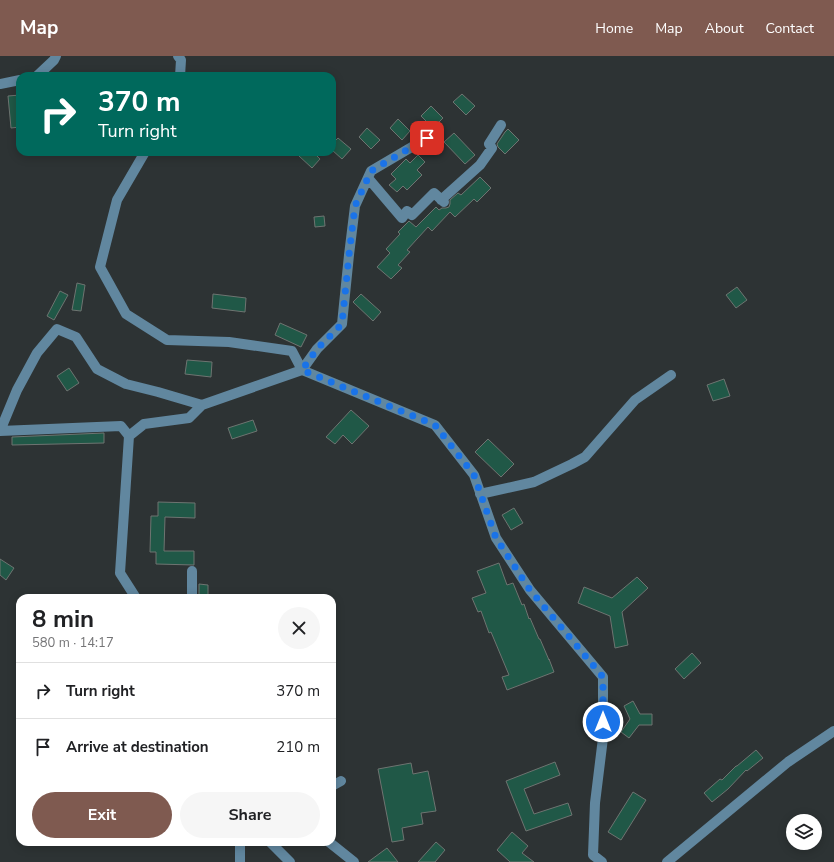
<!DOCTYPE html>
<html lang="en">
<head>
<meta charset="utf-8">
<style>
	:root { --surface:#fff; --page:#f6f6f6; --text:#202124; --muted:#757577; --line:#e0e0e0; --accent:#7f5a50 }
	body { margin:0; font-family:"Nunito Sans",sans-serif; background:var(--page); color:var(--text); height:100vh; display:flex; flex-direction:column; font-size:15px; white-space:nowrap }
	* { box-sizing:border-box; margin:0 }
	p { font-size:13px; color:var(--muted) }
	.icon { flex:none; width:22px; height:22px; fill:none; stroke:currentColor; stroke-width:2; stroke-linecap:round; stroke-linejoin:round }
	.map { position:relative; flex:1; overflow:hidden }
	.details { position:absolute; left:16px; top:538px; width:320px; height:252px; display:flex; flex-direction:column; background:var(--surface); border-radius:12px; box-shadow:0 2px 10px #0003 }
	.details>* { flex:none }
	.guide { position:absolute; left:16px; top:16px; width:320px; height:84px; border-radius:12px; box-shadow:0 2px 10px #0003; background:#00695c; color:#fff; overflow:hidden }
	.fabs { position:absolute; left:786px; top:758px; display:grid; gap:8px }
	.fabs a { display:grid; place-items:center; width:36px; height:36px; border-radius:50%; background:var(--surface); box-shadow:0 2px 10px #0003; font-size:20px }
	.pin { position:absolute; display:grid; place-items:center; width:34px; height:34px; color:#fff; margin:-17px; border-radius:8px; box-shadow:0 2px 6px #0006 }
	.me { position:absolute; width:44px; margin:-22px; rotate:0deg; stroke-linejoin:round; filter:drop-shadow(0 0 3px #0008) }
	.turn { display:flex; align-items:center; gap:14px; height:84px; padding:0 16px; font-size:18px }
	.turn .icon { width:52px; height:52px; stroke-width:2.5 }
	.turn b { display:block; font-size:28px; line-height:34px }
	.round { display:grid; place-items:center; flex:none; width:42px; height:42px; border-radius:21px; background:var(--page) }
	.headline { display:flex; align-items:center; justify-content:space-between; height:68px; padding:0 16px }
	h1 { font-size:24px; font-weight:700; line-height:30px }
	.cta { display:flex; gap:8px; margin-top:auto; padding:8px 16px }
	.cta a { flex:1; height:46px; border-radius:24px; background:var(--accent); color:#fff; font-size:16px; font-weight:700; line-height:46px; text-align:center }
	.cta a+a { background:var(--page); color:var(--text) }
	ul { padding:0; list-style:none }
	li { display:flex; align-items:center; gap:12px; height:56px; padding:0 16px; border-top:1px solid var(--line) }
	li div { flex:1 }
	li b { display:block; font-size:15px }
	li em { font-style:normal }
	header { display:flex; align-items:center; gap:24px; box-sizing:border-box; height:56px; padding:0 20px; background:var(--accent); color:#fff }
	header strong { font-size:19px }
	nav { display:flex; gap:22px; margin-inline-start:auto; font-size:14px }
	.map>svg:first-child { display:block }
	.building { fill:#205847; stroke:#6e7471 }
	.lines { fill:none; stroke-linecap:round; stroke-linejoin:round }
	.minor { stroke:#61879f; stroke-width:10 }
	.route { stroke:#1a73e8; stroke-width:7; stroke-dasharray:0 12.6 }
</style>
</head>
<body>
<header>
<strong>Map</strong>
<nav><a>Home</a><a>Map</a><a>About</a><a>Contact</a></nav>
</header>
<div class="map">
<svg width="834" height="806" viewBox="0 0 834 806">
	<rect width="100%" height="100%" fill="#2d3334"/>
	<path class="building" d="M 462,38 L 475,50 L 466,59 L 453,46 Z
		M 20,39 L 20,71 L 11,72 L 8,40 Z
		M 431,50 L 443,62 L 433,72 L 421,60 Z
		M 398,63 L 410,75 L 402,84 L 390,72 Z
		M 367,72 L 380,84 L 371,93 L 359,81 Z
		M 508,73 L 519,84 L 505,98 L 498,91 L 497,88 L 505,76 Z
		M 454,77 L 475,99 L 465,108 L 444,86 Z
		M 338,82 L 351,93 L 342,103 L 332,94 L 332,88 Z
		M 303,96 L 313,96 L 320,103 L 312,112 L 299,100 Z
		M 418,99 L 425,106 L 417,114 L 422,119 L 407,134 L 403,130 L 397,136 L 389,129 L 396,123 L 391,118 L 406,103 L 410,107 Z
		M 480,121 L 491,132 L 477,146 L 474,143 L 455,161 L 450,156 L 432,175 L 428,171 L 407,194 L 410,196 L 398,209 L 402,212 L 391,223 L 377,211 L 390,197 L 386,193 L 400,178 L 398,176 L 409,165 L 416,171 L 436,151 L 439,154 L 442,152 L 446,152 L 449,151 L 450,148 L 450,144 L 458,137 L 461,139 Z
		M 324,160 L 325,170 L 315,171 L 314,161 Z
		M 77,227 L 85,229 L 81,255 L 72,254 Z
		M 737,231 L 747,244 L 736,252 L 726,239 Z
		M 60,235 L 68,239 L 54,264 L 47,260 Z
		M 213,238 L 246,242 L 245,256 L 212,252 Z
		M 361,238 L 381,256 L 373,265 L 353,246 Z
		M 280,267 L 307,279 L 301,291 L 275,279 Z
		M 187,304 L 212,306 L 211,321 L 185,318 Z
		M 69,312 L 79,327 L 67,335 L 57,320 Z
		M 724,323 L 730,340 L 713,345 L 707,329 Z
		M 351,354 L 369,370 L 352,388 L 343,379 L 335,388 L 326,381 Z
		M 253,364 L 257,375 L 232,383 L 228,372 Z
		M 104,377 L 104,387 L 12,389 L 12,381 Z
		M 488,383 L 514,408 L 501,421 L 475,396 Z
		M 158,446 L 195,447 L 195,462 L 165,461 L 164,495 L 194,495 L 194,509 L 156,508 L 156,496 L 150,496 L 151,460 L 158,460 Z
		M 514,452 L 523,467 L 511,474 L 502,459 Z
		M 0,503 L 14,512 L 6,524 L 0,519 Z
		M 499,507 L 507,529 L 513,527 L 522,549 L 524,548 L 529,563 L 530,562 L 539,583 L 540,583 L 549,604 L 549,603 L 554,616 L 507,634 L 502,621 L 509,619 L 491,576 L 489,577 L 481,555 L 478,556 L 472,542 L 486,537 L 477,515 Z
		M 637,521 L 648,532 L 622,556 L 628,589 L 615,592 L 610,560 L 578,547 L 584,531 L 612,542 Z
		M 199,528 L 208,529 L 208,541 L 199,540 Z
		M 692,597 L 701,607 L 684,623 L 675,613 Z
		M 633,645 L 640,658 L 652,658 L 652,669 L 639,669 L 629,682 L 621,676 L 630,663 L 624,650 Z
		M 756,694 L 763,702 L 747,715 L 746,714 L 728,733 L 712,746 L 704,737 L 720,723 L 722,724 L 736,710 L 737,710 Z
		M 555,706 L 560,719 L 524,733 L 534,758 L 568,747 L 572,759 L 526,775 L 506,725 Z
		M 411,707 L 413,718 L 428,715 L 436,755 L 421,757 L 423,768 L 402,772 L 404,784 L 392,786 L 378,713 Z
		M 633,736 L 646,744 L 621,784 L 608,776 Z
		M 512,776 L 528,790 L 522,797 L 534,806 L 510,806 L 497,794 Z
		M 436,786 L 445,794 L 435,806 L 418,806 Z
		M 387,792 L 398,806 L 368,806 Z"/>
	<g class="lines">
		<path class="minor" d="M 178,0 L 181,4 L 180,20
			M 37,20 L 54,4 L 56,0
			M 0,28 L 20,24
			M 145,96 L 117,144 L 100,211 L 126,258 L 167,284 L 229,286 L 292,295 L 302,314 L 435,369 L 474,419 L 496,482 L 530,534 L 603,621 L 603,682 L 595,747 L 593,799 L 602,806
			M 368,122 L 402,162 L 407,155 L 412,159 L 434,137 L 444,146
			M 441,144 L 480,109 L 492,92 L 489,88 L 501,69
			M 0,375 L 17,334 L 37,297 L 57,273 L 76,281 L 97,313 L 126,328 L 158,336 L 202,349
			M 0,375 L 121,370 L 129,380
			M 480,438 L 534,426 L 572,408 L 585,401 L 635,344 L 671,319
			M 192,515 L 192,542
			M 136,542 L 120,517 L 129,380 L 144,368 L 189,362 L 202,349 L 302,314 L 317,293 L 342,268 L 349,199 L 355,150 L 371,115 L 427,82
			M 332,730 L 341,725
			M 270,786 L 290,806
			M 329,786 L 354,806
			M 240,806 L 240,786
			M 667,806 L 788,706 L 834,675"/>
	</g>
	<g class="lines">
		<path class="route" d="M 427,82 L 371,115 L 355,150 L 349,199 L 342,268 L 317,293 L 302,314 L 435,369 L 474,419 L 496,482 L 530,534 L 603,621 L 603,666"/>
	</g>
</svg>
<div class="fabs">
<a><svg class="icon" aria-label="layers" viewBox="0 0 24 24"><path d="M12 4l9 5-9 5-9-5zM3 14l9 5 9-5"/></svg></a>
</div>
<div class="pin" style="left:427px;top:82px;background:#d93025"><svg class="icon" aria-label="arrive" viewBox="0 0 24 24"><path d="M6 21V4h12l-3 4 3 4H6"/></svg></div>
<svg class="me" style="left:603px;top:666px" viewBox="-20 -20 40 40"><circle r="17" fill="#1a73e8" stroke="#fff" stroke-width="3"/><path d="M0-11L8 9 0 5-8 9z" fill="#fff"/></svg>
<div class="guide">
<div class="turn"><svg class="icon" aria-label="right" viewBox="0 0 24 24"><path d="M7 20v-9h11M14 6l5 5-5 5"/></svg><div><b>370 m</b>Turn right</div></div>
</div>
<section class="details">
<div class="headline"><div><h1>8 min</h1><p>580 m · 14:17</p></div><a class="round"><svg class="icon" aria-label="close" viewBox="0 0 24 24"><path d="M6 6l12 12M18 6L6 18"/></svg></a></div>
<ul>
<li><svg class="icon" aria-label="right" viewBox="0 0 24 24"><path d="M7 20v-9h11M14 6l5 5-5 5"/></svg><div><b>Turn right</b></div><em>370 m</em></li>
<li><svg class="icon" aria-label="arrive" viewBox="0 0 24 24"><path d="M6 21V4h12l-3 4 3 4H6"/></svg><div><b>Arrive at destination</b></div><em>210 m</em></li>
</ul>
<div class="cta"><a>Exit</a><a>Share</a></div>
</section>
</div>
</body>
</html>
